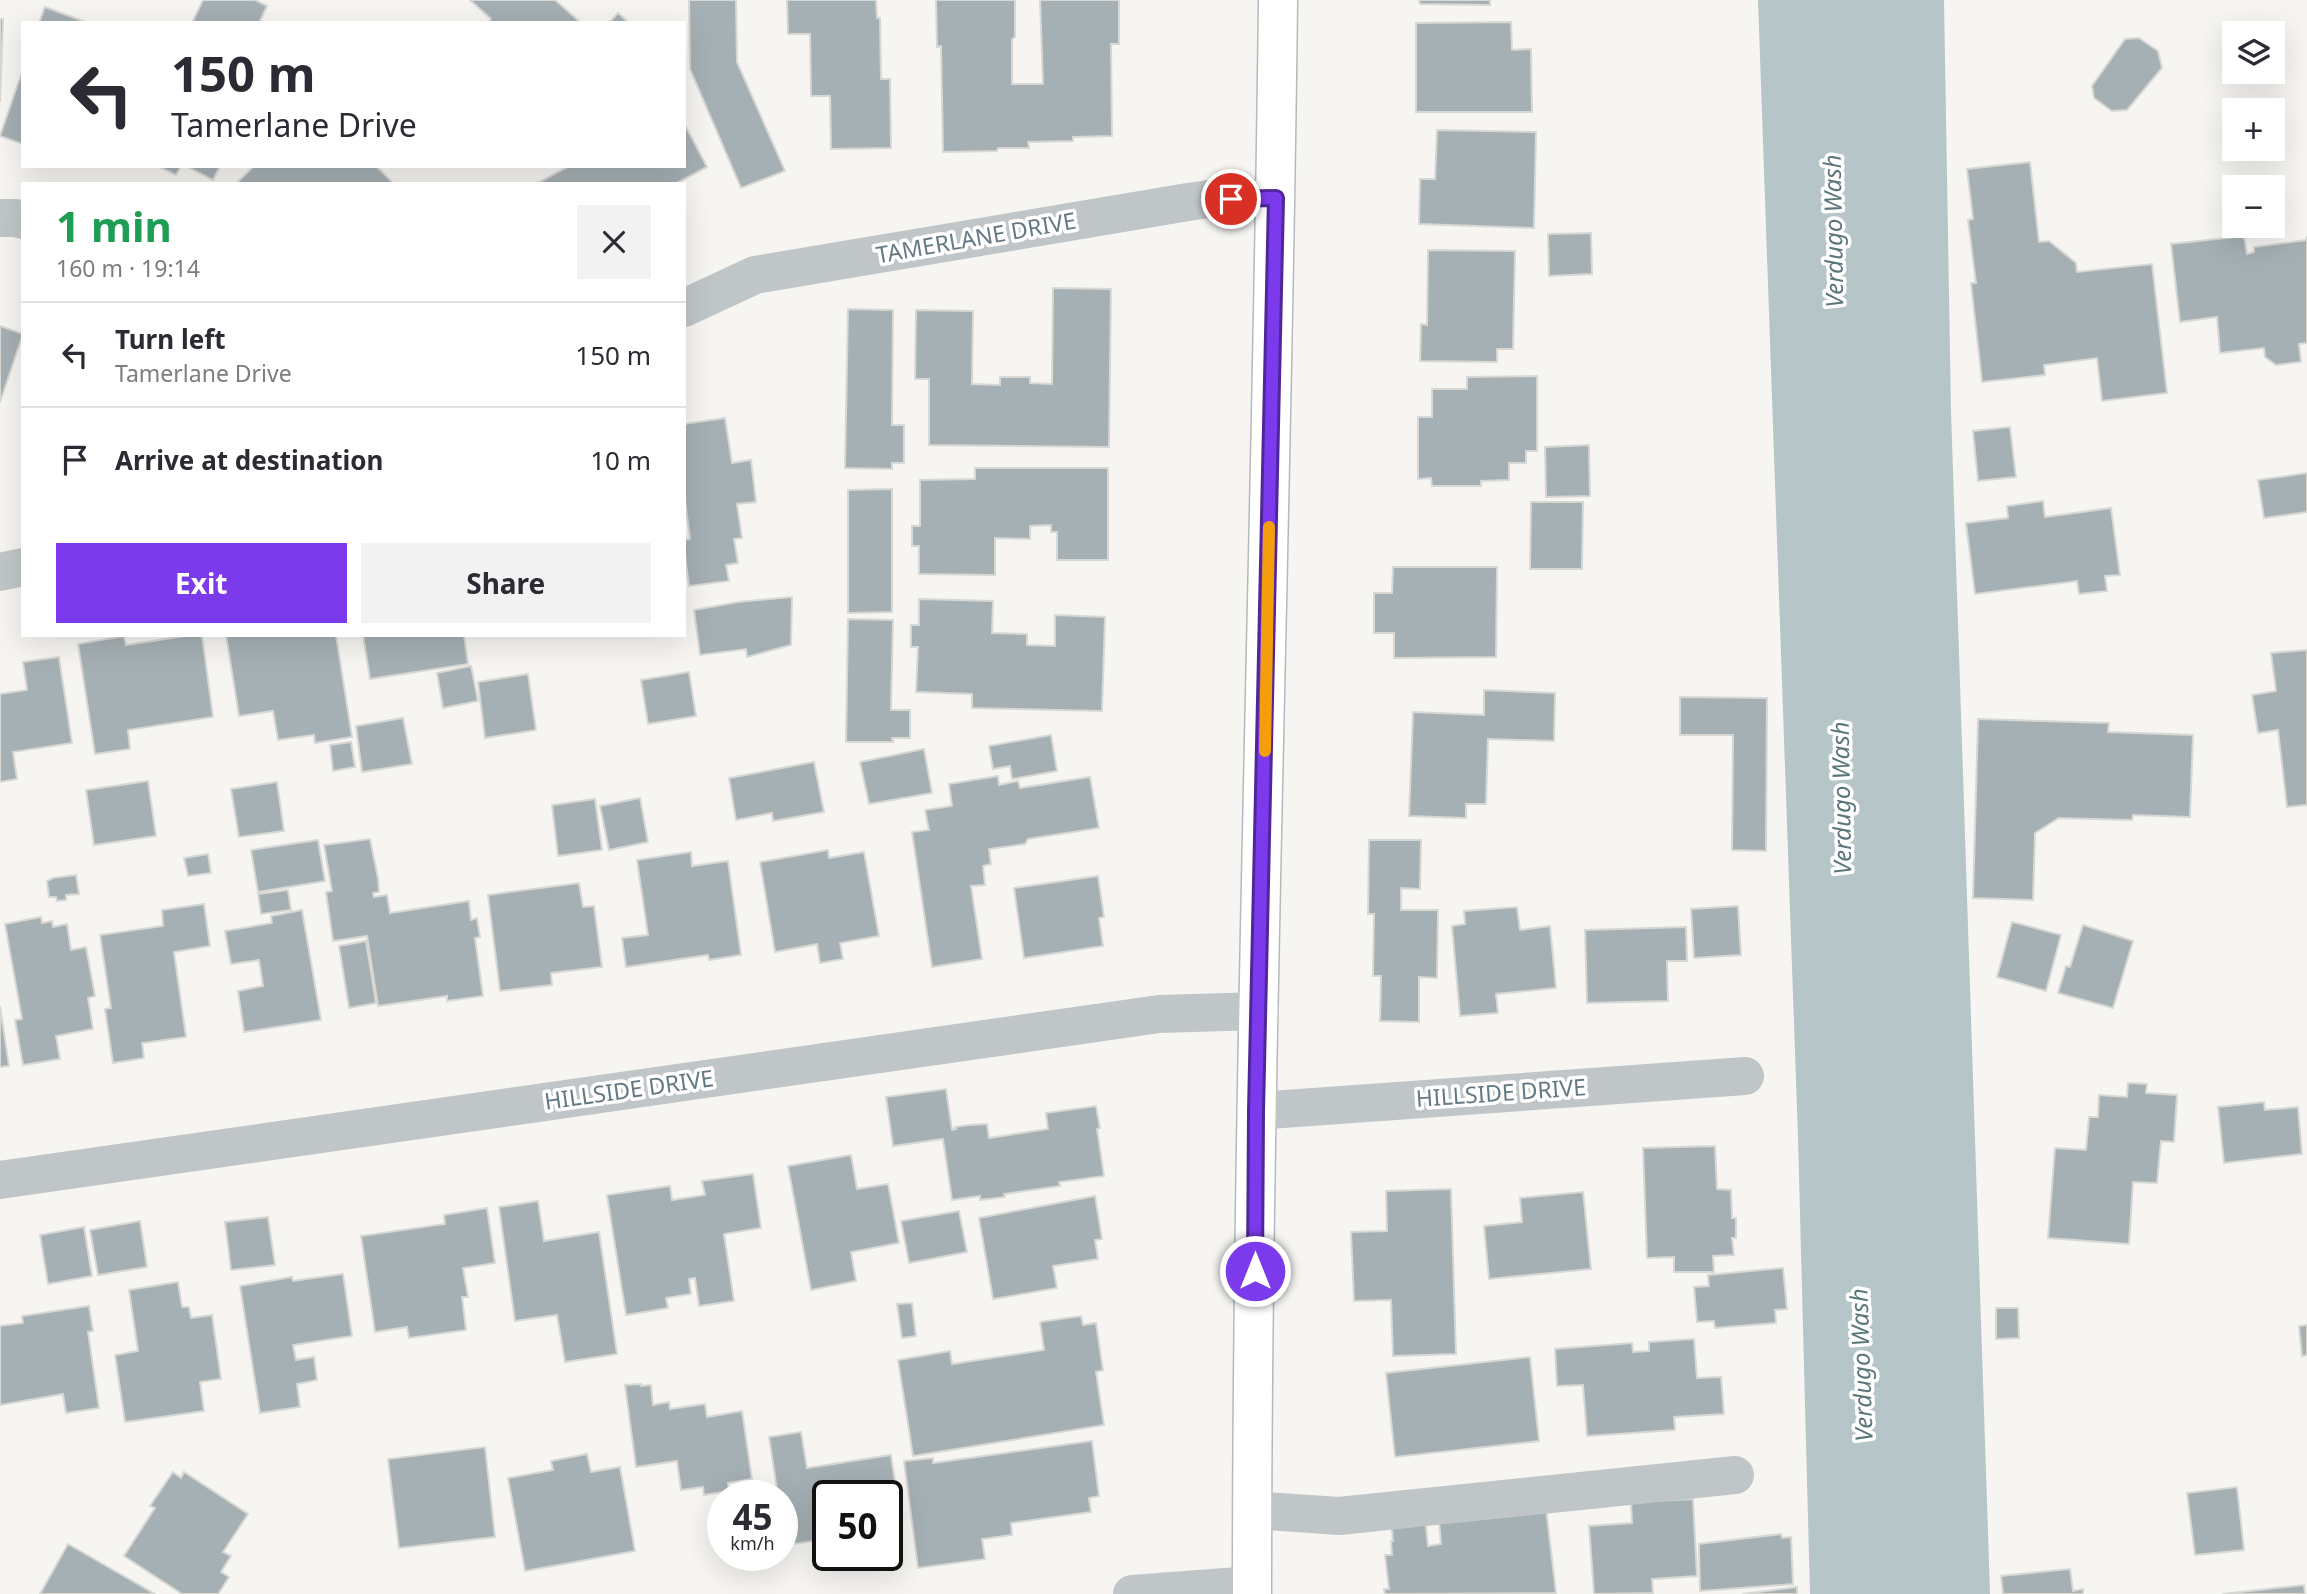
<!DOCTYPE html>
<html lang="en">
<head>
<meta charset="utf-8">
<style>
	:root { --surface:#fff; --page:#f2f2f3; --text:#2b2b33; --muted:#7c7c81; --line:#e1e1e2; --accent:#7c3aed }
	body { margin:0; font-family:"Noto Sans",sans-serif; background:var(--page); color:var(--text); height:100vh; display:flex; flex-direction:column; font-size:26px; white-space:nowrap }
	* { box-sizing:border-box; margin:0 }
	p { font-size:23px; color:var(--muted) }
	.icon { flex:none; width:38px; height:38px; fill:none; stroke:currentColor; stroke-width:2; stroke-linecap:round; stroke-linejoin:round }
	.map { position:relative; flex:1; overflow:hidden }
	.panel { position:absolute; left:21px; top:182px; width:665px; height:455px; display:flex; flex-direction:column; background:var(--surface); border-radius:0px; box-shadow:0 7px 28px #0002 }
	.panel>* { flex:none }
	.hud { position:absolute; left:21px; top:21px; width:665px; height:147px; border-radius:0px; box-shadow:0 7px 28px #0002; background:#fff; color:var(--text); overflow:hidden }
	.buttons { position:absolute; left:2222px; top:21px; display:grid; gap:14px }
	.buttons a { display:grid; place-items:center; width:63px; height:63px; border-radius:0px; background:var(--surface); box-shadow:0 7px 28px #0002; font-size:35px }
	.speed { position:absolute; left:707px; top:1480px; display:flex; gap:14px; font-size:35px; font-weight:700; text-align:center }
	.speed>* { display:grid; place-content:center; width:91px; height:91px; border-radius:50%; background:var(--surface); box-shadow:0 7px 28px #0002; line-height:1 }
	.speed small { font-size:18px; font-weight:400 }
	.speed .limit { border:4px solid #111; border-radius:10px; background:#fff; color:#111 }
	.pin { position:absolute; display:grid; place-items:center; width:60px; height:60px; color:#fff; margin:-30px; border:4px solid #fff; border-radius:50%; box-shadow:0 2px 7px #0007 }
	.me { position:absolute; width:77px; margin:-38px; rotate:0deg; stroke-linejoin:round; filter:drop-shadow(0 0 5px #0008) }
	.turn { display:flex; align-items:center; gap:24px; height:147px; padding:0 35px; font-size:32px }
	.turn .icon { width:91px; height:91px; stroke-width:2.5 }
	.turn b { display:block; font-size:49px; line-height:60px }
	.round { display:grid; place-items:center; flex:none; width:74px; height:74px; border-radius:0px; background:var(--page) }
	.headline { display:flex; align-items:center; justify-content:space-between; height:119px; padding:0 35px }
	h1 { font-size:42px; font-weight:700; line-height:52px; color:#1e9e55 }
	.button { display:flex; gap:14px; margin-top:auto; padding:14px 35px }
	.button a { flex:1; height:80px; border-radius:0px; background:var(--accent); color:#fff; font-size:28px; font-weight:700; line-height:80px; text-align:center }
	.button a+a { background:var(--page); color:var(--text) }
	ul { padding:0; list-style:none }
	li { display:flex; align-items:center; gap:21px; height:105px; padding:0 35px; border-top:2px solid var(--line) }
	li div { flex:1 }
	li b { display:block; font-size:26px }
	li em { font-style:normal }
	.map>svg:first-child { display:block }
	.water { fill:#b6c5c7 }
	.building { fill:#a5b0b4; stroke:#d7d7d4; stroke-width:2 }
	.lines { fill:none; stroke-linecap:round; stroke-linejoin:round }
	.secondary-casing { stroke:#b3babd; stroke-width:41 }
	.street { stroke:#c0c6c8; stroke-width:38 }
	.secondary { stroke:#fff; stroke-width:38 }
	.route-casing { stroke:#51269a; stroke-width:18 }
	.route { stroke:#7c3aed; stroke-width:12 }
	.slow { stroke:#f59e0b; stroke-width:12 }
	.labels { text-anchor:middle; stroke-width:7; stroke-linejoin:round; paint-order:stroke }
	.street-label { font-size:23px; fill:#637984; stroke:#fff }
	.water-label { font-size:24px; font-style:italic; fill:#5a767a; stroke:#fff }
</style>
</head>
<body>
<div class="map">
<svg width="2307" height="1594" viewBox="0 0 2307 1594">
	<rect width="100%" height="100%" fill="#f6f5f2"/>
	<path class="water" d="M 1758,0 L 1944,0 L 1951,411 L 1990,1594 L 1810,1594 L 1798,1137 Z"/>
	<path class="building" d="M 203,0 L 255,0 L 267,6 L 259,23 L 192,23 Z
		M 470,0 L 555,0 L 581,23 L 488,23 L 491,19 Z
		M 689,0 L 736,0 L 737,62 L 785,171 L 741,188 L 690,69 Z
		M 787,0 L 876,0 L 877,18 L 880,18 L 881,79 L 890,79 L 891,148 L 831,149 L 830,96 L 811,96 L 810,34 L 788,34 Z
		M 936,0 L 1015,0 L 1015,37 L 1012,39 L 1012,84 L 1043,84 L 1040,0 L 1119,0 L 1119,44 L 1111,44 L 1112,136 L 1073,137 L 1073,141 L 1028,142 L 1029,148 L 998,148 L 997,151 L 943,152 L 941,46 L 937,47 Z
		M 1419,0 L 1490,0 L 1490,5 L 1420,4 Z
		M 45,7 L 88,23 L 39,23 Z
		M 618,13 L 629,23 L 609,23 Z
		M 0,19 L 3,19 L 0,102 Z
		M 1511,22 L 1512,50 L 1531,49 L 1532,112 L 1416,112 L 1416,23 Z
		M 2139,38 L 2158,51 L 2162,68 L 2127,110 L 2112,111 L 2094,98 L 2092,86 L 2125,39 Z
		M 23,69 L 23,144 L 0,136 Z
		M 684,123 L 707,167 L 675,184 L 536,184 L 569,166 L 684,166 Z
		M 1437,130 L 1536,132 L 1534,228 L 1419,224 L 1420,179 L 1435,179 Z
		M 2030,162 L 2039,242 L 2049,241 L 2076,263 L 2077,272 L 2152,264 L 2167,393 L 2102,401 L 2097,358 L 2044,365 L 2045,375 L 1982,382 L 1971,283 L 1976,283 L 1968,220 L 1973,219 L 1967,169 Z
		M 158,166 L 181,166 L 176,175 Z
		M 186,166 L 220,166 L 213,180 Z
		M 254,166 L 376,166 L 392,182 L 389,184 L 236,184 Z
		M 1591,233 L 1592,274 L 1549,276 L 1548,234 Z
		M 2244,236 L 2247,254 L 2254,252 L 2254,247 L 2306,240 L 2307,236 L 2307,343 L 2299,344 L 2301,362 L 2276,365 L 2265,357 L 2264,348 L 2220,353 L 2217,317 L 2180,322 L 2171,244 Z
		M 1428,250 L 1515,251 L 1513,349 L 1497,349 L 1497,362 L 1420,361 L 1421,324 L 1427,325 Z
		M 1053,288 L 1111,289 L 1109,447 L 929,445 L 929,379 L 915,379 L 916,310 L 973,311 L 972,384 L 1000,385 L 1000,377 L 1030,377 L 1030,383 L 1052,384 Z
		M 848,309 L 893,310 L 892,425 L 904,425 L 904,463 L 892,463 L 892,469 L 845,468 Z
		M 0,326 L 23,334 L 0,402 Z
		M 1537,376 L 1537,451 L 1526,451 L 1526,463 L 1509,463 L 1509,480 L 1481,481 L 1481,486 L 1432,486 L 1431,478 L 1418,479 L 1418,417 L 1432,417 L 1432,389 L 1467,389 L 1467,377 Z
		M 725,418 L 732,463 L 751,460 L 756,502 L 737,504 L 742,538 L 734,539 L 738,563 L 726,565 L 729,581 L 689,586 L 684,548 L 684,540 L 690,539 L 684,493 L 684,424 Z
		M 2010,427 L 2016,477 L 1978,481 L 1973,431 Z
		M 1589,445 L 1590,496 L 1546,497 L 1545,447 Z
		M 975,468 L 1108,468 L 1108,560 L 1057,560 L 1057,532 L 1051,532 L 1051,525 L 1030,526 L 1030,539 L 995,538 L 995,575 L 919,574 L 919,546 L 912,546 L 912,526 L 920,526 L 920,480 L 975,479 Z
		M 2307,473 L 2307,512 L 2264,518 L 2258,480 Z
		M 892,489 L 892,612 L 848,613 L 848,490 Z
		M 2043,501 L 2045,517 L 2111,508 L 2120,575 L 2105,576 L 2107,591 L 2079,594 L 2077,581 L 1975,594 L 1966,523 L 2008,518 L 2007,506 Z
		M 1531,502 L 1583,502 L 1582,569 L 1530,569 Z
		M 1393,567 L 1497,567 L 1496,657 L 1394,658 L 1394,633 L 1374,633 L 1374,593 L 1392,593 Z
		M 792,597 L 791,645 L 747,657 L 746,649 L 700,655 L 694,610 L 738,602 Z
		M 919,599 L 993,601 L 992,633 L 1027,634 L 1027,645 L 1055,646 L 1055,615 L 1105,617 L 1102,711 L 972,708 L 972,694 L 916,692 L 918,647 L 911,647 L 911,625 L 919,625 Z
		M 848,619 L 893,620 L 891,710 L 910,710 L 910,738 L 892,738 L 893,742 L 846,742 Z
		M 191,635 L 202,635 L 213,717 L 128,730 L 130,749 L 95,754 L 78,644 L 124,636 L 126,645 Z
		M 226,635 L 336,635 L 352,737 L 315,743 L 314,735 L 278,740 L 273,711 L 239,716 Z
		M 363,635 L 464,635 L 468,664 L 370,679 Z
		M 2307,650 L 2307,805 L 2287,807 L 2278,730 L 2258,733 L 2252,695 L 2276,691 L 2271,653 Z
		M 59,657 L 72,743 L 13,752 L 17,779 L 0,782 L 0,694 L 27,690 L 23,662 Z
		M 471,666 L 478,701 L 443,708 L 437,673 Z
		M 689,672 L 696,716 L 648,724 L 641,680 Z
		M 528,674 L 536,730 L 485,738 L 478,682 Z
		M 1484,690 L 1555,693 L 1554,741 L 1488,739 L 1486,804 L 1466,804 L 1466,818 L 1409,816 L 1413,712 L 1484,715 Z
		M 1680,697 L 1767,698 L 1766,851 L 1732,850 L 1733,735 L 1680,735 Z
		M 403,718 L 412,764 L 362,772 L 356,726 Z
		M 1978,719 L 2109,723 L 2108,732 L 2193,735 L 2190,817 L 2133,815 L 2132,820 L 2059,818 L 2035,833 L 2033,900 L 1973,898 Z
		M 1051,735 L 1057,771 L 1012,779 L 1010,766 L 993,769 L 989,746 Z
		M 351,742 L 355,767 L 333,771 L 330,745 Z
		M 924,749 L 932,793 L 869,804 L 860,762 Z
		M 814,762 L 824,812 L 773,821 L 772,813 L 736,820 L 729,778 Z
		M 998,776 L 999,785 L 1018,781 L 1020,788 L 1090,777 L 1099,828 L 1028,839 L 1025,844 L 989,849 L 991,864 L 983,866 L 985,885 L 971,886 L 982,959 L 932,967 L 912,832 L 929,830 L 925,810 L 952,806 L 949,784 Z
		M 148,781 L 156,836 L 94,845 L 86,790 Z
		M 277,782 L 284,831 L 239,837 L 231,789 Z
		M 640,798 L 648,842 L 609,850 L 600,806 Z
		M 595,799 L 602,850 L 558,856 L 552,805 Z
		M 370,839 L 378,878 L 379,892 L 373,893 L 374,897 L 387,895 L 390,913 L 469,901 L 471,920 L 477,918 L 480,937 L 475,938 L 483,996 L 447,1001 L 447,996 L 378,1006 L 367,936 L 333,941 L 326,892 L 332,891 L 324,845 Z
		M 318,840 L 325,881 L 258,892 L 251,850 Z
		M 1369,840 L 1421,840 L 1420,889 L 1401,888 L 1401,910 L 1438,910 L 1437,978 L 1419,977 L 1419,1022 L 1380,1021 L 1381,976 L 1373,976 L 1374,914 L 1368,914 Z
		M 828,850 L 829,858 L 864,852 L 879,936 L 840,943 L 843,959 L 820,963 L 817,944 L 775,952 L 760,862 Z
		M 691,852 L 692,866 L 728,861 L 741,955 L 709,960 L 708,955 L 626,967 L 622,938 L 648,935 L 637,860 Z
		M 208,854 L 211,873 L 188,876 L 184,858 Z
		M 76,875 L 79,894 L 66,895 L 66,900 L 57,901 L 56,897 L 49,897 L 47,881 L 53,878 Z
		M 1098,876 L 1104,917 L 1099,918 L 1103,946 L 1024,958 L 1014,888 Z
		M 579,883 L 583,907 L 594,906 L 602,967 L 551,973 L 552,985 L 500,991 L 488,895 Z
		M 288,890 L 291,910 L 261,914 L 258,894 Z
		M 204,904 L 210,946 L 174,952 L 186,1037 L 142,1043 L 144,1058 L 113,1063 L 105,1009 L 111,1008 L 100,935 L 163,926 L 162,910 Z
		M 1738,906 L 1741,955 L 1694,958 L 1691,909 Z
		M 1517,907 L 1520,930 L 1550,926 L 1556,988 L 1496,994 L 1498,1013 L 1460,1016 L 1452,926 L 1465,924 L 1464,911 Z
		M 302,910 L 321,1020 L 244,1032 L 238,991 L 263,986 L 259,960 L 231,964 L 225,931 L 272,923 L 271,916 Z
		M 41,917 L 42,923 L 52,921 L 53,927 L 67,924 L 71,950 L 86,947 L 95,996 L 88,998 L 93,1029 L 56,1036 L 60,1059 L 23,1065 L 15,1020 L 22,1019 L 5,924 Z
		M 2012,922 L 2061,935 L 2046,991 L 1997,977 Z
		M 2083,925 L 2133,941 L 2113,1008 L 2058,993 L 2066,966 L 2070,967 Z
		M 1686,927 L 1687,961 L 1667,961 L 1668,1001 L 1587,1003 L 1585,930 Z
		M 366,941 L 376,1003 L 349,1008 L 339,946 Z
		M 0,1006 L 9,1066 L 0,1067 Z
		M 2128,1083 L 2147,1084 L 2146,1093 L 2177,1095 L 2174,1142 L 2161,1141 L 2157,1183 L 2133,1182 L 2129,1244 L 2048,1238 L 2055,1148 L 2086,1150 L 2089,1117 L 2098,1117 L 2099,1095 L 2127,1097 Z
		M 946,1089 L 952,1130 L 956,1129 L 955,1127 L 969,1125 L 987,1124 L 989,1138 L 1048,1129 L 1046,1113 L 1096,1106 L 1100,1128 L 1097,1129 L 1104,1176 L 1059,1182 L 1060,1186 L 1004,1194 L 1005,1197 L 980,1200 L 980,1196 L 952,1200 L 943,1139 L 893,1146 L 886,1097 Z
		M 2264,1102 L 2265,1110 L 2298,1107 L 2302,1154 L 2224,1163 L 2218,1107 Z
		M 1715,1146 L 1717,1189 L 1731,1190 L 1732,1218 L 1736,1218 L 1736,1238 L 1732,1238 L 1734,1255 L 1713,1256 L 1714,1272 L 1674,1272 L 1674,1257 L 1647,1258 L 1643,1148 Z
		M 851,1155 L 857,1189 L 888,1184 L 899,1243 L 851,1252 L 856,1281 L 811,1290 L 788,1166 Z
		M 753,1174 L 761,1228 L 724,1234 L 734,1301 L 699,1306 L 695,1278 L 689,1279 L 691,1294 L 666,1298 L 668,1308 L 626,1315 L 607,1195 L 670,1186 L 672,1200 L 705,1195 L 702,1181 Z
		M 1451,1189 L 1456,1354 L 1393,1356 L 1391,1300 L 1354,1301 L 1351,1232 L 1387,1231 L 1386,1191 Z
		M 1583,1192 L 1591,1269 L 1489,1279 L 1484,1226 L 1522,1222 L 1520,1198 Z
		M 1095,1196 L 1102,1239 L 1095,1240 L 1098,1259 L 1053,1266 L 1057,1288 L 993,1299 L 979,1218 Z
		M 538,1201 L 544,1241 L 599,1232 L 617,1354 L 565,1362 L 557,1315 L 515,1321 L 499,1207 Z
		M 487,1208 L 495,1263 L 463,1268 L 468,1297 L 462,1297 L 466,1330 L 409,1338 L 407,1327 L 375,1332 L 361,1236 L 445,1224 L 444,1215 Z
		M 959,1211 L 967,1252 L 909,1263 L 901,1221 Z
		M 268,1217 L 275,1265 L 231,1270 L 225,1222 Z
		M 140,1221 L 147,1267 L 98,1275 L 90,1230 Z
		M 84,1227 L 92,1276 L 48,1284 L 40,1235 Z
		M 1783,1268 L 1787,1309 L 1775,1310 L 1776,1323 L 1715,1328 L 1714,1321 L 1697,1322 L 1694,1287 L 1709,1286 L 1708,1275 Z
		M 343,1274 L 352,1336 L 293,1345 L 296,1360 L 314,1357 L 317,1380 L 297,1384 L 300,1407 L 260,1413 L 240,1286 L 292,1277 L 293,1281 Z
		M 178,1282 L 182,1307 L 189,1307 L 191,1318 L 212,1315 L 221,1379 L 200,1382 L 204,1411 L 125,1422 L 115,1355 L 138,1351 L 129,1290 Z
		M 912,1303 L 916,1336 L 902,1338 L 897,1304 Z
		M 89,1306 L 93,1331 L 88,1332 L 99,1408 L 66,1413 L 63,1394 L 0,1405 L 0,1326 L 23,1323 L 22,1316 Z
		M 1996,1308 L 2018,1308 L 2019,1338 L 1996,1339 Z
		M 1081,1316 L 1083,1325 L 1096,1323 L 1103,1370 L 1096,1372 L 1104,1425 L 913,1456 L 898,1360 L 950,1351 L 952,1364 L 1044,1350 L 1040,1322 Z
		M 2307,1325 L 2307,1355 L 2302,1356 L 2299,1326 Z
		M 1694,1339 L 1697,1378 L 1721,1377 L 1724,1414 L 1674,1417 L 1675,1430 L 1587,1436 L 1583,1385 L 1557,1386 L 1555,1349 L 1632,1343 L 1633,1352 L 1649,1351 L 1649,1342 Z
		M 1530,1357 L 1539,1441 L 1395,1457 L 1386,1373 Z
		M 641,1384 L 641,1386 L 651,1385 L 653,1405 L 669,1402 L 670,1409 L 705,1404 L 707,1417 L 742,1411 L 752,1479 L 728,1483 L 729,1491 L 704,1495 L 703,1487 L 681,1490 L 677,1461 L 636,1467 L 625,1385 Z
		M 801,1432 L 807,1468 L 891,1455 L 902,1530 L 887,1532 L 887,1496 L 828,1496 L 828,1539 L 785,1545 L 782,1525 L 782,1496 L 778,1496 L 769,1437 Z
		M 1092,1441 L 1099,1496 L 1089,1498 L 1091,1512 L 1011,1523 L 1012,1535 L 982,1539 L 985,1559 L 918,1568 L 904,1461 L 933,1458 L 933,1463 Z
		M 485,1447 L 495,1537 L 399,1548 L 388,1459 Z
		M 587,1454 L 591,1472 L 620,1467 L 635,1551 L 525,1571 L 508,1478 L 553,1470 L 551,1461 Z
		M 173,1472 L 181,1478 L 184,1472 L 248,1514 L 223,1552 L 231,1556 L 221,1572 L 229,1577 L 218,1594 L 182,1594 L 124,1556 L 155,1508 L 150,1506 Z
		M 2237,1487 L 2244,1550 L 2195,1555 L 2187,1493 Z
		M 1693,1499 L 1697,1576 L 1652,1579 L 1653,1593 L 1594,1594 L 1589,1526 L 1632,1523 L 1631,1502 Z
		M 1546,1508 L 1556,1593 L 1385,1594 L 1384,1589 L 1389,1589 L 1385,1555 L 1392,1555 L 1391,1541 L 1393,1541 L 1391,1521 L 1425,1517 L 1428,1546 L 1441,1544 L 1439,1521 Z
		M 1781,1534 L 1782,1538 L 1791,1537 L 1793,1584 L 1700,1591 L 1699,1544 Z
		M 68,1544 L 155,1594 L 40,1594 Z
		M 2070,1569 L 2073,1591 L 2083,1589 L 2083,1594 L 2003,1594 L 2001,1576 Z
		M 2304,1585 L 2305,1594 L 2222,1594 Z
		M 1797,1587 L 1797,1594 L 1742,1594 Z"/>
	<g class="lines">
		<defs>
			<path id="secondary" d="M 1252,1594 C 1252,1063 1272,531 1278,0"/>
		</defs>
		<use href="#secondary" class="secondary-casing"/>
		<path class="street" d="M 0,218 L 16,218 L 23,220
			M 684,308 L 755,275 L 1188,202 L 1209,199 L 1276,198
			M 0,572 L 23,567
			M 1256,1111 L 1745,1076
			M 0,1180 L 1159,1014 L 1260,1011
			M 1253,1510 L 1339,1516 L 1735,1475
			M 1132,1594 L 1252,1585"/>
		<use href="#secondary" class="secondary"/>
	</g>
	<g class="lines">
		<defs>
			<path id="route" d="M 1231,199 L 1276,198 L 1256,1111 L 1255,1271"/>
		</defs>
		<use href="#route" class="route-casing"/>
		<use href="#route" class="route"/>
		<path class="slow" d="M 1265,751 L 1269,527"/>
	</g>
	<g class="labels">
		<g class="street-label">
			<text transform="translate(976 238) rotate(-10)" y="8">TAMERLANE DRIVE</text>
			<text transform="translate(629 1090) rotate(-8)" y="8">HILLSIDE DRIVE</text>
			<text transform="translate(1501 1093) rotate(-4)" y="8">HILLSIDE DRIVE</text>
		</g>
		<g class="water-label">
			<text transform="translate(1834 231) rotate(-91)" y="8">Verdugo Wash</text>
			<text transform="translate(1842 798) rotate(-91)" y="8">Verdugo Wash</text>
			<text transform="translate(1862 1365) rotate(-92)" y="8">Verdugo Wash</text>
		</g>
	</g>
</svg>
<div class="buttons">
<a><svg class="icon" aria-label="layers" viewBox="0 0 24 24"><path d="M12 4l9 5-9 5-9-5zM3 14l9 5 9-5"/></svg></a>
<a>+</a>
<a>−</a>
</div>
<div class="speed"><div>45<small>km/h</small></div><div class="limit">50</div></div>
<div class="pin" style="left:1231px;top:199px;background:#d93025"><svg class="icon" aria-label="arrive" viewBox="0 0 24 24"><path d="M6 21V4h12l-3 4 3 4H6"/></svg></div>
<svg class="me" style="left:1255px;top:1271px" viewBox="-20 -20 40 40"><circle r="17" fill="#7c3aed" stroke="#fff" stroke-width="3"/><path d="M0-11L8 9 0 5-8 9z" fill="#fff"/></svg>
<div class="hud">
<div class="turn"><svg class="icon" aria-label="left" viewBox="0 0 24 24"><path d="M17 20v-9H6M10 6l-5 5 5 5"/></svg><div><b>150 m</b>Tamerlane Drive</div></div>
</div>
<section class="panel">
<div class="headline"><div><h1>1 min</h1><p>160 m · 19:14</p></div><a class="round"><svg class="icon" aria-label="close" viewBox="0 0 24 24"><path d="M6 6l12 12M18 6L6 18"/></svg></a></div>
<ul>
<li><svg class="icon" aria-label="left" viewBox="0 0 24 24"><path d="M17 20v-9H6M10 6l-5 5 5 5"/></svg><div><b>Turn left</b><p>Tamerlane Drive</p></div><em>150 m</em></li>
<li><svg class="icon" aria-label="arrive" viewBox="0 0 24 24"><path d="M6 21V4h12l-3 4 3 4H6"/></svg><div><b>Arrive at destination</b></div><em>10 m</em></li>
</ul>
<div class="button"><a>Exit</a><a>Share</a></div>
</section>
</div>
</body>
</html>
